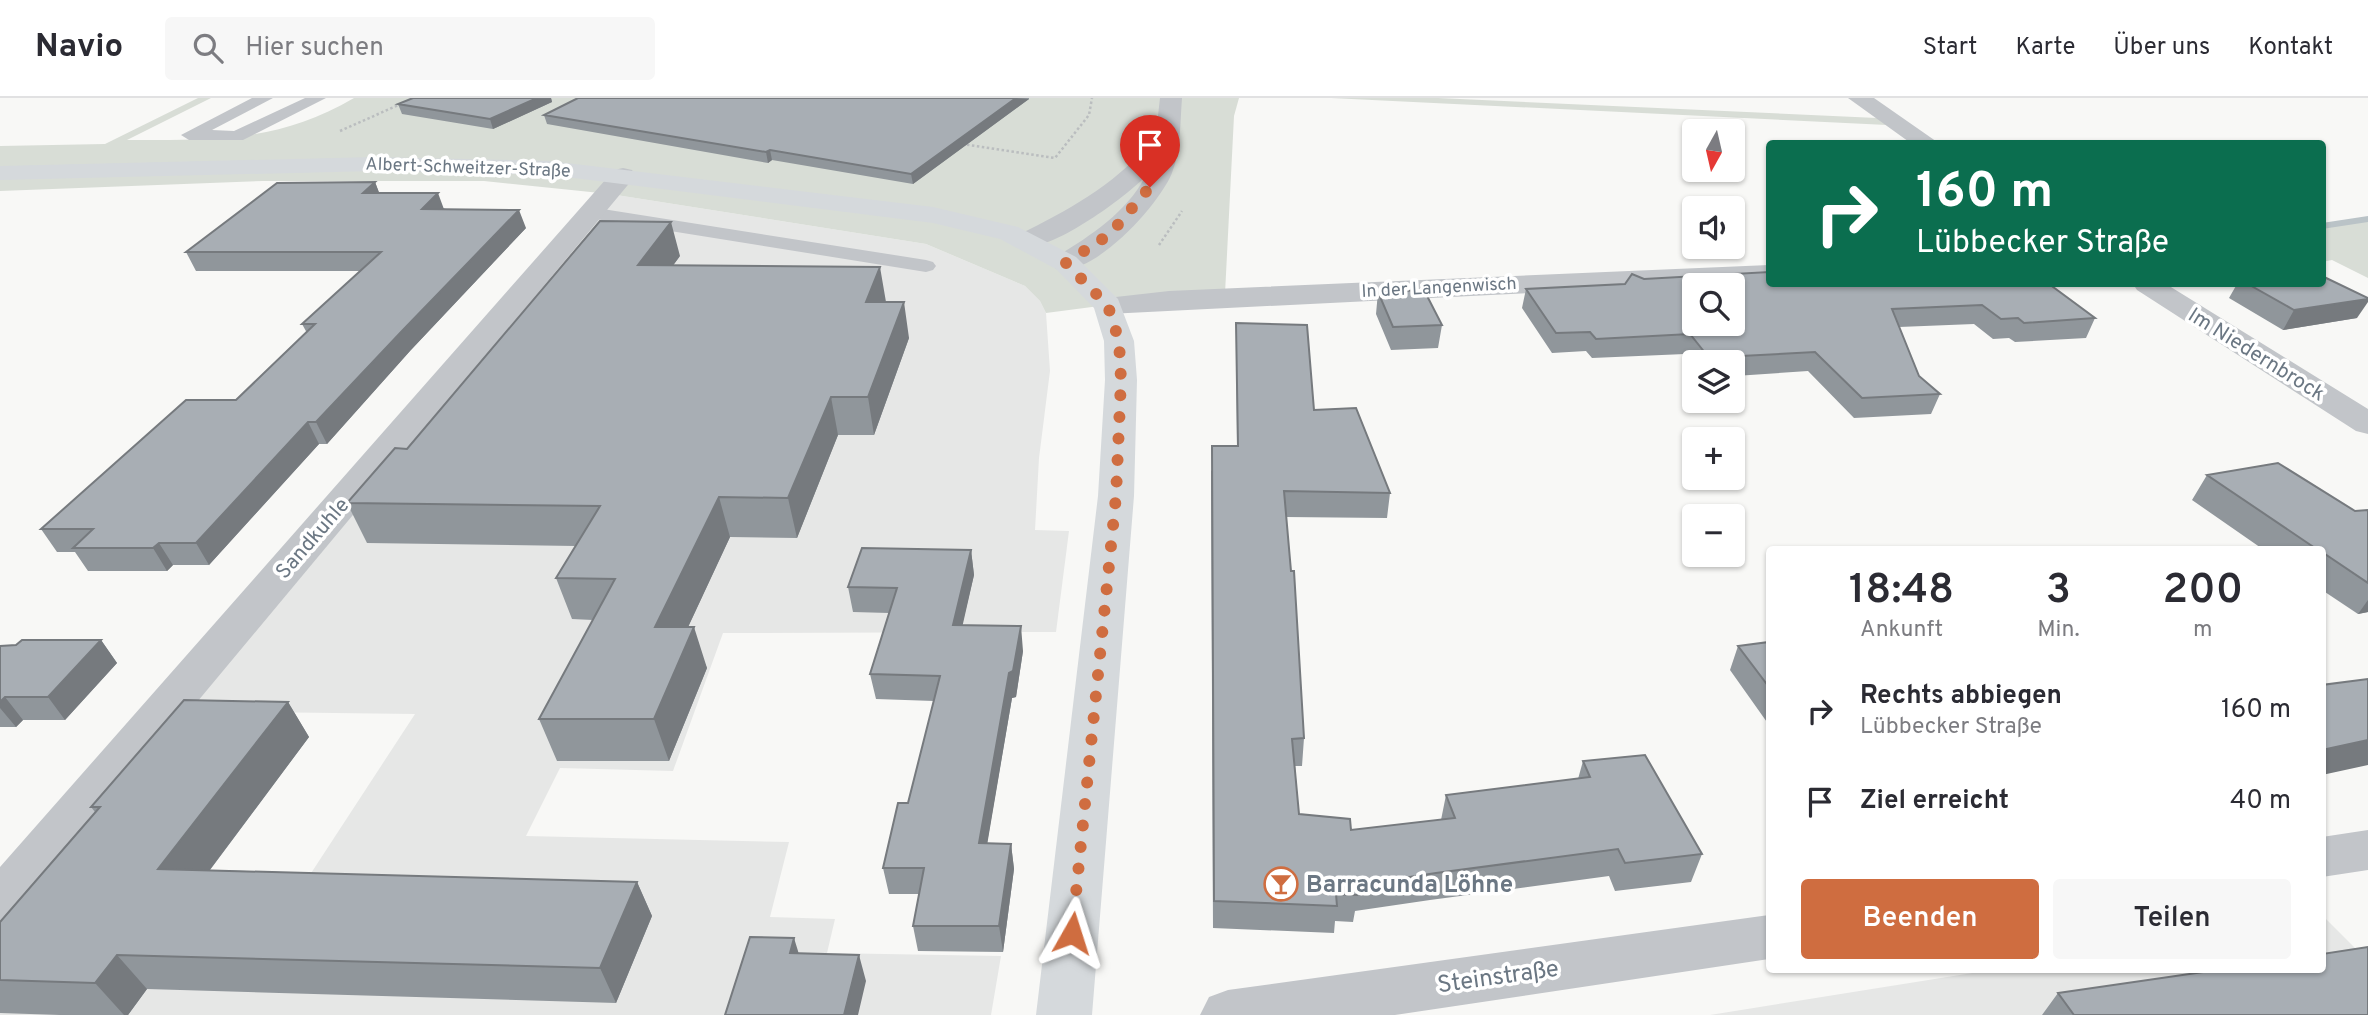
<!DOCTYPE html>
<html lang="de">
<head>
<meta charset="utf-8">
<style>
	:root { --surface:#fff; --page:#f7f7f7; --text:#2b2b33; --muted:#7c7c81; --line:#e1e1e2; --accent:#cf6d40 }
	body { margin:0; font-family:Overpass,sans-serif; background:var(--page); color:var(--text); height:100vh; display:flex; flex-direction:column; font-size:26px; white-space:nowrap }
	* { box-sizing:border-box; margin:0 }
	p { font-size:23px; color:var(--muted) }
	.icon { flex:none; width:38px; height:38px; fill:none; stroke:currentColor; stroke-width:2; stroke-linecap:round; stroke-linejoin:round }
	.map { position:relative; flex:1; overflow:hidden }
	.panel { position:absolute; left:1766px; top:448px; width:560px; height:427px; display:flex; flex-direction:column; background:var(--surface); border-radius:7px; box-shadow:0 2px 5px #0004 }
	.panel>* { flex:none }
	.top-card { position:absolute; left:1766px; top:42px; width:560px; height:147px; border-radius:7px; box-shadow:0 2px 5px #0004; background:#0b6e4f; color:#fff; overflow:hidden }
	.needle { width:46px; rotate:188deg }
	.tools { position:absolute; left:1682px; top:21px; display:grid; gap:14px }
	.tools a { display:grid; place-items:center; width:63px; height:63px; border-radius:7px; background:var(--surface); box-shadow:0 2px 5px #0004; font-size:35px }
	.pin { position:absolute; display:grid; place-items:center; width:60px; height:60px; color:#fff; margin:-72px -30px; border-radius:50% 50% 50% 0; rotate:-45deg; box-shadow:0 0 7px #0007 }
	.pin .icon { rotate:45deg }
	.me { position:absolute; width:77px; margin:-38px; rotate:6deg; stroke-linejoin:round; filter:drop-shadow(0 0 5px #0008) }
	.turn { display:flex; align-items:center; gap:24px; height:147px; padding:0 35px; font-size:32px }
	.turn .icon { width:91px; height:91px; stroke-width:2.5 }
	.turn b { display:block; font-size:49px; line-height:60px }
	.eta { display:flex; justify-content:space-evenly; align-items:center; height:119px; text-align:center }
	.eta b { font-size:42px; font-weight:600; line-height:49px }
	.action { display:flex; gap:14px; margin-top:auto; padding:14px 35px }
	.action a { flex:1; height:80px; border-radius:7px; background:var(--accent); color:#fff; font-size:28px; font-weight:600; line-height:80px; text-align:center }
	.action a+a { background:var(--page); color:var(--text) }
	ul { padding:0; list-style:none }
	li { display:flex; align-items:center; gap:21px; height:91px; padding:0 35px }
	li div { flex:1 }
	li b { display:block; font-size:26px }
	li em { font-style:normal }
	header { display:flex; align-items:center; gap:42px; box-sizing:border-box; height:98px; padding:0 35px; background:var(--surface); border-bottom:2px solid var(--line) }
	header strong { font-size:33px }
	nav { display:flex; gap:38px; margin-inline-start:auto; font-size:24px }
	.search { width:490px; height:63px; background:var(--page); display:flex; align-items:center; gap:18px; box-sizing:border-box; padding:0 24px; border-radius:7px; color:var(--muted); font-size:26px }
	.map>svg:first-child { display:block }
	.built { fill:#e6e7e6 }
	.green { fill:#d8ddd6 }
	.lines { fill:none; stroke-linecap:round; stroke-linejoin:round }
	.stream { fill:#bac3c7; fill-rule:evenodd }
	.path { stroke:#babdbf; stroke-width:2.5; stroke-dasharray:2.5 2.5; stroke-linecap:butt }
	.service { fill:#c2c5c9; fill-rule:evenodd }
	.minor { fill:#c2c5c9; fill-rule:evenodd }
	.tertiary { fill:#c2c5c9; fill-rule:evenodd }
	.secondary { fill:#d5d9dc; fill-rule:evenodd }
	.wall { fill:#90969b }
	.shaded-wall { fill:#767a7e }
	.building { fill:#a8aeb4; stroke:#767a7e; stroke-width:2; fill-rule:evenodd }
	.route { stroke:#cf6d40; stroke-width:12; stroke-dasharray:0 21.6 }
	.labels { text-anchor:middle; stroke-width:7; stroke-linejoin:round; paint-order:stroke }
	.far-street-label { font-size:18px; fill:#6b7783; stroke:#fff }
	.street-label { font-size:21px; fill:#6b7783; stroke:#fff }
	.near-poi-label { font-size:24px; font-weight:bold; fill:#6b7783; stroke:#fff; text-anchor:start }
	.near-street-label { font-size:24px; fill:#6b7783; stroke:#fff }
</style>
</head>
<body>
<header>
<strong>Navio</strong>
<div class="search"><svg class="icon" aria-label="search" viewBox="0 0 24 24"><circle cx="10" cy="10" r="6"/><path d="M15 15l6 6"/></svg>Hier suchen</div>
<nav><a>Start</a><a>Karte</a><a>Über uns</a><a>Kontakt</a></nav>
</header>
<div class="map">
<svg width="2368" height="917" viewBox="0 0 2368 917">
	<rect width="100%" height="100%" fill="#f8f8f6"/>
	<path class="built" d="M 610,96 L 926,146 L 1025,188 L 1040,203 L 1046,215 L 1050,273 L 1039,360 L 1035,432 L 1069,433 L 1056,534 L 723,535 L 673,673 L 560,670 L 526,738 L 789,744 L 770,819 L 835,821 L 827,855 L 1001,858 L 991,917 L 0,917 L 0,822 L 302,789 L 415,616 L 178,613 Z
		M 2323,818 L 2368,863 L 2368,917 L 1710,917 L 1991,872 L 2322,872 Z"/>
	<path class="green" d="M 198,0 L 211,0 L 127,42 C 213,42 277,45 354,0 L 1239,0 L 1234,18 L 1225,196 L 1176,198 L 1046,215 L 1040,203 L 1025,188 L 926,146 L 610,96 L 484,83 L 263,83 L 0,93 L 0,48 L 105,46 Z
		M 1331,0 L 1438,0 L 1877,20 L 1887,27 Z
		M 2368,120 L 2368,180 L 2332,162 L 2322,164 L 2322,127 Z"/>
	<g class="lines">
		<path class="stream" d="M 2368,118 L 2368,124 L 2322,131 L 2322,125 Z"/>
		<path class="path" d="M 340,33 L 403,5
			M 962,46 L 1055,60 L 1089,17 L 1092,0
			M 1159,147 L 1182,113"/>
		<path class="service" d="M 252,0 L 273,0 L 212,32 L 234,33 L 305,0 L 326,0 L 243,42 L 189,42 L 181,37 Z
			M 590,109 L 926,162 L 933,164 L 936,168 L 933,172 L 926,174 L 583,119 L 581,115 Z"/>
		<path class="minor" d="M 1848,0 L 1874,0 L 1940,46 L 1912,46 Z
			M 623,70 L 632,72 L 635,77 L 632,82 L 18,819 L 0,825 L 0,769 L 614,72 Z
			M 1769,167 L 1769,183 L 1108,216 L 1098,213 L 1093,207 L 1098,201 L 1169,193 Z
			M 2133,186 L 2166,186 L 2368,311 L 2368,336 L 2356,333 L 2137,192 Z
			M 2368,732 L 2368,772 L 2322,779 L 2322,739 Z
			M 1769,817 L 1769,861 L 1395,917 L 1200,917 L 1209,899 L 1228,892 Z"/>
		<path class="tertiary" d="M 1160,0 L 1182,0 C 1180,25 1181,52 1172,75 C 1159,107 1093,180 1056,171 L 1052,165 L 1056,159 C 1090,138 1126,115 1145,79 C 1123,101 1049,156 1018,149 L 1014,143 L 1018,137 C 1067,113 1113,88 1149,46 L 1155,44 Z"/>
		<path class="secondary" d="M 375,59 L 550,63 L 933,109 L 1018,129 L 1076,159 L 1118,201 L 1134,243 L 1137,282 L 1134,398 L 1092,917 L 1036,917 L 1098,398 L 1105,282 L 1104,243 L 1094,210 L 1056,171 L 1000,141 L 933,125 L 550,77 L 375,73 L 0,82 L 0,68 Z"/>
	</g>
	<path class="wall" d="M 413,0 L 551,0 L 552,4 L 493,31 L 402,16 L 398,6 Z
		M 578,0 L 1029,0 L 1029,1 L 913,86 L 772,62 L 768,65 L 547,26 L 544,17 Z
		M 375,84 L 379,95 L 526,130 L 410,253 L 327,346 L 319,346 L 209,467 L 173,467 L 167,473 L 88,473 L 75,454 L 57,454 L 41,431 L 236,302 L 307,235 L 302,226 L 360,173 L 196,173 L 186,154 Z
		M 680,158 L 673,167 L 886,204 L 909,240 L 874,337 L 838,337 L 797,440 L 730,439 L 688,529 L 707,570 L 669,663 L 557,663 L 539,621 L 593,522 L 572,521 L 556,480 L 576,448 L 367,445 L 347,405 L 407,351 Z
		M 1644,181 L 2049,186 L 2095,220 L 2086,240 L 2015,244 L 2009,240 L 1993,241 L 1974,226 L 1899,229 L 1919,278 L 1940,296 L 1931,316 L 1854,320 L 1808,273 L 1735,278 L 1732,275 L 1732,264 L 1694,264 L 1694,267 L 1685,256 L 1592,260 L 1586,253 L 1552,255 L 1522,210 L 1526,191 L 1625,186 Z
		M 2237,186 L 2322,186 L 2357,220 L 2283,232 L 2229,200 Z
		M 1378,194 L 1442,227 L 1438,250 L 1391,252 L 1376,216 Z
		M 1236,225 L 1390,395 L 1387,420 L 1286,419 L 1304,640 L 1302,668 L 1295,668 L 1299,716 L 1351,732 L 1441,722 L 1446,697 L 1578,681 L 1583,663 L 1702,756 L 1691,784 L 1615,793 L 1609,778 L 1430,802 L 1355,813 L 1353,824 L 1335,823 L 1334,835 L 1213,830 L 1211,373 L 1237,348 Z
		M 2207,377 L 2355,413 L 2368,412 L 2368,514 L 2358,516 L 2322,492 L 2322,452 L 2264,452 L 2192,402 Z
		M 971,452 L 974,477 L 962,527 L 1023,553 L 1016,599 L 1012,600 L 987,745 L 1011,746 L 1014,771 L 1003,854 L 918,853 L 913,828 L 919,796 L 889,796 L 883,770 L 908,705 L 934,603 L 876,601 L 870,576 L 889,515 L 853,514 L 848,489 Z
		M 101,542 L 117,565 L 65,622 L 23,622 L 16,629 L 0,629 L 0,548 Z
		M 1769,544 L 1769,627 L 1730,572 L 1738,548 Z
		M 288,604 L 309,639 L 210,772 L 637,784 L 652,818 L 616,905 L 147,891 L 128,917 L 60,917 L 0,915 L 0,824 L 95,714 L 91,709 Z
		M 2058,895 L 2368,917 L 2042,917 Z"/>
	<path class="shaded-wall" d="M 537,0 L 551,0 L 552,4 L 493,31 L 490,21 Z
		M 1016,0 L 1029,1 L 913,86 L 911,76 Z
		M 770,52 L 772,62 L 768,65 L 766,54 Z
		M 375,84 L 382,102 L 363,95 Z
		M 438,95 L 445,114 L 422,111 Z
		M 519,112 L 526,130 L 410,253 L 327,346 L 316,324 L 402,233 Z
		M 671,124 L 680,158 L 648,202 L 638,167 Z
		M 880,169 L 886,204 L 866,204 Z
		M 2368,201 L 2368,204 L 2357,220 L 2283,232 L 2294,212 Z
		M 904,204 L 909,240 L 874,337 L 868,299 Z
		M 831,299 L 838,337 L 797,440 L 788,400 Z
		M 308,324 L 319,346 L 209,467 L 196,445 Z
		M 719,399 L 730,439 L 669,570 L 655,529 Z
		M 159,445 L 173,467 L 167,473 L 153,450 Z
		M 971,452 L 974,477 L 957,552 L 953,527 Z
		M 2368,502 L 2368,514 L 2358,516 Z
		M 1021,528 L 1023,553 L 1016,599 L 1012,600 L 983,771 L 979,745 L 1009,575 Z
		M 694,529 L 707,570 L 669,663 L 654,621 Z
		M 101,542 L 117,565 L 65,622 L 48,599 Z
		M 5,599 L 23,622 L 16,629 L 0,610 L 0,604 Z
		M 288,604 L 309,639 L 185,805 L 158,771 Z
		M 2368,642 L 2368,667 L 2322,677 L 2322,652 Z
		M 1011,746 L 1014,771 L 1003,854 L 999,828 Z
		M 637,784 L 652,818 L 616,905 L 600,870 Z
		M 794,840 L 802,866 L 790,855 Z
		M 117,857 L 147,891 L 128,917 L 124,917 L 95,885 Z
		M 859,857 L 866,883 L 858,917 L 844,917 Z"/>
	<path class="building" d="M 413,0 L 537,0 L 490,21 L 398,6 Z
		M 578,0 L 1016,0 L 911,76 L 770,52 L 766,54 L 544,17 Z
		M 375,84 L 363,95 L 438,95 L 422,111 L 519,112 L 402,233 L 316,324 L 308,324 L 196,445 L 159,445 L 153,450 L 73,450 L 93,431 L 41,431 L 186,302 L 236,302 L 315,226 L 302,226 L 381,154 L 186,154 L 277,85 Z
		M 600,123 L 671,124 L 638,167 L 880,169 L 866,204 L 904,204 L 868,299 L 831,299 L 788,400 L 719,399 L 655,529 L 694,529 L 654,621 L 539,621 L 615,481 L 556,480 L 600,408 L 347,405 L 395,350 L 407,351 Z
		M 1769,174 L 1769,186 L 2049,186 L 2095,220 L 2024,225 L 2018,220 L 2001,221 L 1982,207 L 1892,211 L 1919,278 L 1940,296 L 1862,300 L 1815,254 L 1741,258 L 1737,254 L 1706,256 L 1690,236 L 1596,241 L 1590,234 L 1556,235 L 1526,191 L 1625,186 L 1632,176 L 1644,181 ZM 1694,187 L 1732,187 L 1732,226 L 1694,226 Z
		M 2322,178 L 2368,200 L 2368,201 L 2294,212 L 2248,186 L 2322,186 Z
		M 1424,192 L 1442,227 L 1393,229 L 1378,194 Z
		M 1236,225 L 1307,227 L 1314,312 L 1356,310 L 1390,395 L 1284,393 L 1291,473 L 1294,473 L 1304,640 L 1292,641 L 1299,716 L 1350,721 L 1351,732 L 1455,720 L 1446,697 L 1590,679 L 1583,663 L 1645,657 L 1702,756 L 1625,765 L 1618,751 L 1436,775 L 1356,787 L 1357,797 L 1336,796 L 1337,808 L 1214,803 L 1212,348 L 1238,348 Z
		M 2278,365 L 2355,413 L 2368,412 L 2368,485 L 2322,454 L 2322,452 L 2318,452 L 2207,377 Z
		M 862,450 L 971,452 L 953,527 L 1021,528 L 1013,573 L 1009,575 L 979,745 L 1011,746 L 999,828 L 913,828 L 924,770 L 883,770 L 898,705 L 908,705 L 940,578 L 870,576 L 897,490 L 848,489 Z
		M 22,542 L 101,542 L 48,599 L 5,599 L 0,604 L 0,548 L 16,547 Z
		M 1769,544 L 1769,589 L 1738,548 Z
		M 2368,581 L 2368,642 L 2322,652 L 2322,587 Z
		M 184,602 L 288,604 L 158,771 L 637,784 L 600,870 L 117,857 L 95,885 L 0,882 L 0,824 L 100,709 L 91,709 Z
		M 750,839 L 794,840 L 790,855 L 859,857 L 844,917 L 725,917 Z
		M 2368,849 L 2368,917 L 2074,917 L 2058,895 L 2217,872 L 2322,872 L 2322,856 Z"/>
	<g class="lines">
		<path class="route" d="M 1072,835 L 1116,398 L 1121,282 L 1119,243 L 1108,208 L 1066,165 L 1110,136 L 1150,89"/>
	</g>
	<defs>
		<symbol id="bar-ring" viewBox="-11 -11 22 22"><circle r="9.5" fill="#fff" stroke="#cf6d40" stroke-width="1.5"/><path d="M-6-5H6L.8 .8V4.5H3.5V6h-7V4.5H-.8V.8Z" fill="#cf6d40"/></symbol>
	</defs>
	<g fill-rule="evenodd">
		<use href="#bar-ring" x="1262" y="767" width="38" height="38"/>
	</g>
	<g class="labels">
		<g class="far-street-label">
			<text transform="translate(468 69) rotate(2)" y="6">Albert-Schweitzer-Straße</text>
			<text transform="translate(1439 189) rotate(-3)" y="6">In der Langenwisch</text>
		</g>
		<g class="street-label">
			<text transform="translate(2257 256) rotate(32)" y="7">Im Niedernbrock</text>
			<text transform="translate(312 440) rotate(-49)" y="7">Sandkuhle</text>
		</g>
		<g class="near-poi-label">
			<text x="1306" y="794">Barracunda Löhne</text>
		</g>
		<g class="near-street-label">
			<text transform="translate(1498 878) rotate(-8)" y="8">Steinstraße</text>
		</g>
	</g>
</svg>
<div class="tools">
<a><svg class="needle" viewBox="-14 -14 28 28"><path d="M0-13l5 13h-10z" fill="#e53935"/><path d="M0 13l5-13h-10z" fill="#7c7c81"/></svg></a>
<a><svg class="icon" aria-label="sound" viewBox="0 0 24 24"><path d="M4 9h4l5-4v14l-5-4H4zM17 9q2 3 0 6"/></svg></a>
<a><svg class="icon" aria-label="search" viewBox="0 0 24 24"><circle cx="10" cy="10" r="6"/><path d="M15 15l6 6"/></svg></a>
<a><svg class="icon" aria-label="layers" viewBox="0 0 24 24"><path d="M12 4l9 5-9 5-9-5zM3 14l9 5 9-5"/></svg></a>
<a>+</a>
<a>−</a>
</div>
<div class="pin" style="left:1150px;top:89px;background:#d93025"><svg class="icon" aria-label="arrive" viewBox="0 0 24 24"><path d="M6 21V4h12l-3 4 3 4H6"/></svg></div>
<svg class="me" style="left:1072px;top:835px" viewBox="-20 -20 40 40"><path d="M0-17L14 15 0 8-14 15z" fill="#cf6d40" stroke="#fff" stroke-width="4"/></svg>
<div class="top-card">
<div class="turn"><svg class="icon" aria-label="right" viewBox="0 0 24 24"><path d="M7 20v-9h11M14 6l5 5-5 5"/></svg><div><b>160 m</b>Lübbecker Straße</div></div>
</div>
<section class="panel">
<div class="eta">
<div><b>18:48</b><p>Ankunft</p></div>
<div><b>3</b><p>Min.</p></div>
<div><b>200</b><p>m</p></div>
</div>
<ul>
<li><svg class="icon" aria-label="right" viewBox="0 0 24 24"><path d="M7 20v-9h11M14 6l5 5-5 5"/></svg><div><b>Rechts abbiegen</b><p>Lübbecker Straße</p></div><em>160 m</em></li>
<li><svg class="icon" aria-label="arrive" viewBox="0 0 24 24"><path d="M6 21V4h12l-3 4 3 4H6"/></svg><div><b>Ziel erreicht</b></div><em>40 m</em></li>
</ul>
<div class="action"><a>Beenden</a><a>Teilen</a></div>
</section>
</div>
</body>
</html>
